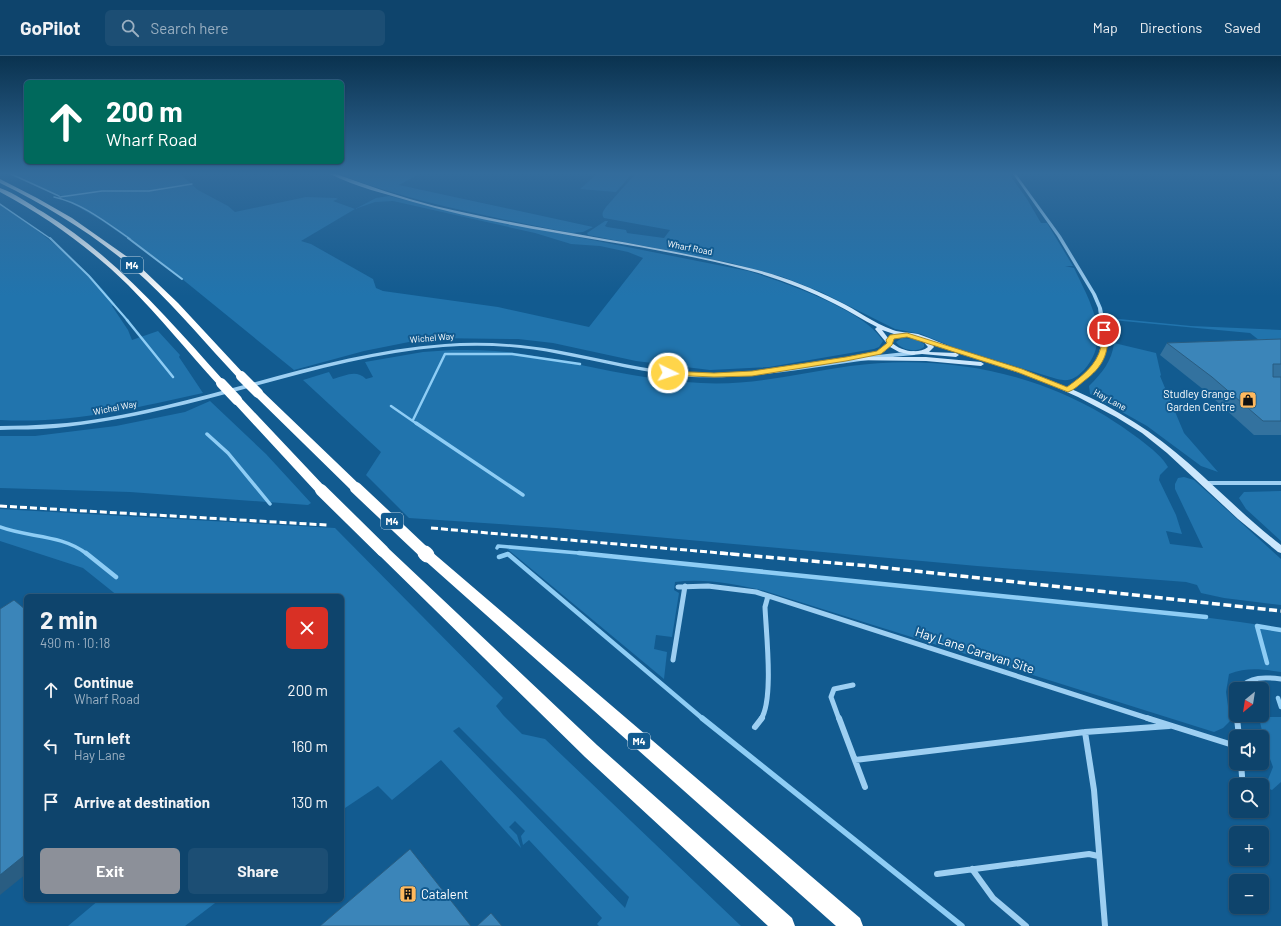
<!DOCTYPE html>
<html lang="en">
<head>
<meta charset="utf-8">
<style>
	:root { --surface:#0e446c; --page:#1c4e74; --text:#f1f3f6; --muted:#9bb0c2; --line:#2e5c7f; --accent:#8c9099 }
	body { margin:0; font-family:Barlow,sans-serif; background:var(--page); color:var(--text); height:100vh; display:flex; flex-direction:column; font-size:15px; white-space:nowrap }
	* { box-sizing:border-box; margin:0 }
	p { font-size:13px; color:var(--muted) }
	.icon { flex:none; width:22px; height:22px; fill:none; stroke:currentColor; stroke-width:2; stroke-linecap:round; stroke-linejoin:round }
	.map { position:relative; flex:1; overflow:hidden }
	.panel { position:absolute; left:24px; top:538px; width:320px; height:308px; display:flex; flex-direction:column; background:var(--surface); border-radius:6px; box-shadow:0 1px 3px #0004,0 0 0 1px var(--line) }
	.panel>* { flex:none }
	.guide { position:absolute; left:24px; top:24px; width:320px; height:84px; border-radius:6px; box-shadow:0 1px 3px #0004,0 0 0 1px var(--line); background:#00695c; color:#fff; overflow:hidden }
	.needle { width:26px; rotate:210deg }
	.tools { position:absolute; left:1229px; top:626px; display:grid; gap:8px }
	.tools a { display:grid; place-items:center; width:40px; height:40px; border-radius:6px; background:var(--surface); box-shadow:0 1px 3px #0004,0 0 0 1px var(--line); font-size:20px }
	.pin { position:absolute; display:grid; place-items:center; width:34px; height:34px; color:#fff; margin:-17px; border:2px solid #fff; border-radius:50%; box-shadow:0 1px 4px #0007 }
	.me { position:absolute; width:44px; margin:-22px; rotate:94deg; stroke-linejoin:round; filter:drop-shadow(0 0 3px #0008) }
	.turn { display:flex; align-items:center; gap:14px; height:84px; padding:0 16px; font-size:18px }
	.turn .icon { width:52px; height:52px; stroke-width:2.5 }
	.turn b { display:block; font-size:28px; line-height:34px }
	.round { display:grid; place-items:center; flex:none; width:42px; height:42px; border-radius:6px; background:var(--page) }
	.overview { display:flex; align-items:center; justify-content:space-between; height:68px; padding:0 16px }
	h1 { font-size:24px; font-weight:700; line-height:30px }
	.action { display:flex; gap:8px; margin-top:auto; padding:8px 16px }
	.action a { flex:1; height:46px; border-radius:6px; background:var(--accent); color:#fff; font-size:16px; font-weight:700; line-height:46px; text-align:center }
	.action a+a { background:var(--page); color:var(--text) }
	ul { padding:0; list-style:none }
	li { display:flex; align-items:center; gap:12px; height:56px; padding:0 16px }
	li div { flex:1 }
	li b { display:block; font-size:15px }
	li em { font-style:normal }
	header { display:flex; align-items:center; gap:24px; box-sizing:border-box; height:56px; padding:0 20px; background:var(--surface); border-bottom:1px solid var(--line) }
	header strong { font-size:19px }
	nav { display:flex; gap:22px; margin-inline-start:auto; font-size:14px }
	.search { width:280px; height:36px; background:var(--page); display:flex; align-items:center; gap:10px; box-sizing:border-box; padding:0 14px; border-radius:6px; color:var(--muted); font-size:15px }
	.map>svg:first-child { display:block }
	.green { fill:#2174ad; fill-rule:evenodd }
	.lines { fill:none; stroke-linecap:round; stroke-linejoin:round }
	.stream-far5 { stroke:#8ecdf5; stroke-width:1.5 }
	.stream-far4 { stroke:#8ecdf5; stroke-width:2 }
	.stream-far3 { stroke:#8ecdf5; stroke-width:2.5 }
	.stream-far2 { stroke:#8ecdf5; stroke-width:3.5 }
	.stream-far1 { stroke:#8ecdf5; stroke-width:4.5 }
	.stream { stroke:#8ecdf5; stroke-width:5.5 }
	.minor-far2 { stroke:#9dcff2; stroke-width:4 }
	.minor-far1 { stroke:#9dcff2; stroke-width:5 }
	.minor { stroke:#9dcff2; stroke-width:6 }
	.tertiary { fill:#9dcff2; fill-rule:evenodd }
	.secondary { fill:#cce7fc; fill-rule:evenodd }
	.motorway { fill:#fff; fill-rule:evenodd }
	.rail-far1 { stroke:#fff; stroke-width:3; stroke-dasharray:7 3; stroke-linecap:butt }
	.rail { stroke:#fff; stroke-width:3.5; stroke-dasharray:8 3.5; stroke-linecap:butt }
	.motorway-bridge-far2 { stroke:#fff; stroke-width:10 }
	.motorway-bridge-far1 { stroke:#fff; stroke-width:12 }
	.motorway-bridge { stroke:#fff; stroke-width:15 }
	.wall { fill:#33729f }
	.shaded-wall { fill:#295d82 }
	.building { fill:#3b85b9; stroke:#295d82 }
	.route { fill:#ffd54a; stroke:#a68a30 }
	.labels { text-anchor:middle; stroke-width:4; stroke-linejoin:round; paint-order:stroke }
	.far-street-label { font-size:9px; fill:#fff; stroke:#125b90 }
	.shield { fill:#125b90; stroke:#b8cede; stroke-width:1 }
	.shield-label { font-size:10px; font-weight:bold; fill:#fff }
	.poi-label { font-size:11px; fill:#fff; stroke:#125b90; text-anchor:end }
	.near-street-label { font-size:13px; fill:#fff; stroke:#125b90 }
	.near-poi-label { font-size:13px; fill:#fff; stroke:#125b90; text-anchor:start }
</style>
</head>
<body>
<header>
<strong>GoPilot</strong>
<div class="search"><svg class="icon" aria-label="search" viewBox="0 0 24 24"><circle cx="10" cy="10" r="6"/><path d="M15 15l6 6"/></svg>Search here</div>
<nav><a>Map</a><a>Directions</a><a>Saved</a></nav>
</header>
<div class="map">
<svg width="1281" height="870" viewBox="0 0 1281 870">
	<rect width="100%" height="100%" fill="#125b90"/>
	<path class="green" d="M 11,118 L 180,118 L 198,134 L 228,150 L 235,156 L 306,141 L 336,142 L 338,143 L 333,145 L 355,153 L 376,142 L 389,140 L 466,159 L 748,215 C 781,225 866,254 883,285 L 879,291 L 874,293 L 769,311 L 710,314 L 636,305 L 553,287 L 518,283 L 429,282 L 364,295 L 294,314 L 160,205 L 102,165 L 63,142 L 64,141 ZM 393,145 L 535,177 L 571,188 L 600,190 L 628,196 L 643,202 L 589,271 L 498,251 L 383,235 L 376,232 L 373,223 L 311,188 L 301,185 L 355,153 L 375,146 Z
		M 338,118 L 419,118 L 399,129 L 593,171 L 583,176 L 572,177 C 492,161 414,147 338,118 Z
		M 597,118 L 632,118 L 616,136 L 580,133 Z
		M 635,118 L 1009,118 L 1027,143 L 1041,167 L 1047,167 L 1073,210 L 1065,210 L 1074,212 C 1089,244 1113,282 1084,314 C 1075,323 1069,326 1057,323 L 953,291 L 921,278 L 895,273 L 821,236 L 783,221 L 731,207 L 588,179 L 587,177 L 605,165 L 608,165 L 605,170 L 607,171 L 626,174 L 627,177 L 664,182 L 670,174 L 604,162 C 601,158 603,155 606,151 Z
		M 0,148 C 43,177 83,208 115,248 L 112,250 L 128,274 L 132,284 L 158,275 L 180,299 L 179,301 L 203,337 C 135,352 70,368 0,364 Z
		M 1109,262 L 1191,270 L 1281,274 L 1281,299 L 1264,288 L 1250,277 L 1112,264 Z
		M 902,282 L 915,283 L 924,288 L 924,291 C 916,297 901,294 896,286 Z
		M 1114,287 L 1156,297 L 1161,319 L 1160,320 L 1184,377 L 1218,416 L 1201,410 L 1147,370 L 1090,338 L 1089,330 C 1102,317 1112,305 1114,287 Z
		M 452,294 C 475,294 499,294 523,298 C 583,308 640,324 701,327 C 752,330 800,317 850,310 C 937,298 1029,314 1104,359 C 1120,369 1160,395 1168,411 L 1160,419 L 1159,424 L 1176,459 L 1182,478 L 1166,475 L 1170,488 L 1203,492 L 1175,433 L 1175,428 L 1178,422 L 1184,421 L 1194,424 L 1281,503 L 1281,549 L 1224,542 L 1201,537 L 1197,529 L 1186,526 L 977,510 L 556,472 L 409,462 L 366,419 L 381,396 L 303,324 L 329,316 L 333,323 C 345,320 356,313 366,323 L 373,321 L 365,306 L 423,296 Z
		M 210,345 L 266,398 L 311,447 L 308,449 L 130,436 L 0,432 L 0,380 L 35,380 L 116,370 L 185,356 Z
		M 1281,435 L 1281,485 L 1246,453 L 1239,442 L 1244,436 Z
		M 0,453 L 335,472 L 503,642 L 496,650 L 503,659 L 522,678 L 545,683 L 741,870 L 599,870 L 597,868 L 602,862 L 529,784 L 523,789 L 521,780 L 525,775 L 515,765 L 509,771 L 517,779 L 521,792 L 441,704 L 392,744 L 378,730 L 342,754 L 342,540 L 118,540 L 83,512 L 0,485 ZM 459,671 L 629,841 L 625,852 L 453,675 Z
		M 505,491 C 670,505 836,521 1001,539 C 1094,549 1188,558 1281,572 L 1281,616 C 1262,613 1247,611 1229,618 L 1226,636 L 1230,665 L 1223,672 L 1214,676 L 765,535 C 736,528 704,522 675,526 L 674,534 L 679,537 L 672,581 L 656,579 L 654,593 L 667,596 L 664,623 Z
		M 1264,661 L 1281,661 L 1281,726 L 1272,734 L 1265,731 L 1273,711 L 1266,692 L 1260,666 Z
		M 99,844 L 219,844 L 185,870 L 68,870 Z"/>
	<g class="lines">
		<path class="stream-far5" d="M 11,118 L 59,140
			M 54,141 C 82,147 107,167 130,183
			M 60,141 L 102,135 L 149,135 L 192,128
			M 0,148 L 51,183"/>
		<path class="stream-far4" d="M 50,182 L 89,220 L 128,265
			M 128,182 L 182,223"/>
		<path class="stream-far3" d="M 127,264 L 173,321
			M 433,282 L 435,284
			M 391,350 L 417,368
			M 413,364 L 445,298 L 512,298 L 580,308"/>
		<path class="stream-far2" d="M 416,367 L 523,439
			M 207,378 L 228,397 L 270,448
			M 0,471 C 29,482 61,478 87,498
			M 497,492 L 498,490 L 590,498"/>
		<path class="stream-far1" d="M 86,497 L 116,521
			M 579,497 L 1206,561
			M 499,501 L 508,498 L 703,663
			M 1267,607 L 1257,570 L 1281,574
			M 1278,642 L 1281,651"/>
		<path class="stream" d="M 702,662 L 962,870"/>
		<path class="minor-far2" d="M 1206,427 L 1281,427"/>
		<path class="minor-far1" d="M 678,531 L 708,530 L 756,536 L 1150,663
			M 673,604 L 685,530
			M 1239,633 C 1250,620 1265,621 1281,623
			M 1237,659 L 1237,663
			M 761,663 C 774,644 766,576 765,551 L 768,540
			M 839,663 L 831,641 L 834,633 L 853,629"/>
		<path class="minor" d="M 839,662 L 865,731
			M 1147,662 L 1236,690
			M 1237,662 L 1239,681
			M 755,671 L 762,662
			M 1085,676 L 1094,734 L 1105,870
			M 855,704 L 1085,676 L 1169,670
			M 1241,707 L 1242,720
			M 972,813 L 993,842 L 1026,870
			M 937,818 L 1089,798 L 1098,800"/>
		<path class="tertiary" d="M 1013,118 L 1016,118 L 1061,180 L 1096,238 L 1102,252 L 1108,283 L 1104,302 L 1091,319 L 1070,335 L 1068,336 L 1065,334 L 1087,317 L 1098,302 L 1102,283 L 1098,252 L 1092,238 L 1057,180 Z
			M 890,285 L 892,286 L 892,288 L 885,295 L 878,299 L 914,295 L 917,297 L 914,299 C 840,305 766,324 692,321 C 647,318 603,306 559,298 C 521,290 482,288 443,291 C 347,299 255,333 161,354 C 127,362 91,368 56,372 C 37,374 19,373 0,374 L 0,370 C 18,370 36,369 53,368 C 90,366 127,358 163,350 C 257,328 349,295 445,288 C 482,285 520,288 556,294 C 601,302 646,315 692,317 C 753,320 813,307 873,299 L 872,298 L 873,297 L 881,293 Z"/>
		<path class="secondary" d="M 330,118 L 336,118 C 369,130 401,141 435,150 C 536,174 640,186 741,210 C 774,217 807,229 838,245 C 857,254 873,267 893,274 C 901,277 910,276 918,278 C 933,283 947,290 962,295 C 1024,314 1079,331 1134,366 C 1189,400 1230,450 1281,489 L 1281,497 L 1278,496 L 1238,463 L 1167,397 L 1142,377 L 1116,361 L 1078,341 L 1038,323 L 932,288 L 934,291 L 929,296 L 956,297 L 959,299 L 956,301 L 922,298 L 912,299 L 899,296 L 890,291 L 875,273 L 877,271 C 863,264 849,255 835,248 C 808,234 780,223 751,215 C 640,185 524,178 413,146 C 386,138 356,131 330,118 ZM 882,274 L 894,278 L 888,282 ZM 899,280 L 915,281 L 922,284 L 928,291 C 918,299 900,295 891,286 L 894,282 Z
			M 846,301 L 926,301 L 981,306 L 984,308 L 981,310 L 926,305 L 844,304 L 844,302 Z"/>
		<path class="motorway" d="M 0,123 L 37,142 L 72,162 L 136,207 L 178,247 L 244,318 L 244,322 L 238,322 C 207,289 179,255 146,224 C 103,184 53,153 0,127 Z
			M 0,132 C 15,137 29,148 43,156 C 115,200 168,263 224,325 L 226,327 L 224,329 L 218,329 C 188,296 160,261 128,229 C 90,192 47,161 0,136 Z
			M 258,334 L 262,335 L 360,429 L 362,432 L 360,435 L 352,435 L 254,339 L 253,337 L 254,335 Z
			M 237,341 L 241,342 L 325,431 L 327,434 L 325,437 L 317,437 L 233,346 L 232,344 Z
			M 383,490 L 388,492 L 597,689 L 792,862 L 795,870 L 768,870 L 585,701 L 378,498 L 376,495 L 378,492 Z
			M 427,494 L 432,496 L 860,862 L 863,870 L 836,870 L 422,502 L 420,499 L 422,496 Z"/>
		<path class="rail-far1" d="M 0,450 L 327,469
			M 431,472 L 732,498"/>
		<path class="rail" d="M 720,497 L 870,510 L 1281,555"/>
		<path class="motorway-bridge-far2" d="M 241,320 L 258,337
			M 221,327 L 237,344"/>
		<path class="motorway-bridge-far1" d="M 356,432 L 426,498
			M 321,434 L 383,495"/>
		<path class="motorway-bridge" d="M 425,497 L 427,499"/>
	</g>
	<path class="wall" d="M 1281,283 L 1281,321 L 1273,321 L 1281,321 L 1281,379 L 1254,379 L 1204,334 L 1160,299 L 1167,287 Z"/>
	<path class="shaded-wall" d="M 26,798 L 26,818 L 0,839 L 0,819 Z"/>
	<path class="building" d="M 1281,283 L 1281,308 L 1273,308 L 1273,321 L 1281,321 L 1281,365 L 1263,365 L 1212,321 L 1167,287 Z
		M 14,544 L 26,554 L 26,798 L 0,819 L 0,553 Z
		M 410,793 L 471,870 L 320,870 Z
		M 491,857 L 502,870 L 477,870 Z"/>
	<linearGradient id="sky" x2="0" y2="1"><stop stop-color="#0a324f"/><stop offset="0.49" stop-color="#336c9c"/><stop offset="1" stop-color="#336c9c" stop-opacity="0"/></linearGradient>
	<rect width="1281" height="240" fill="url(#sky)"/>
	<path class="route" d="M 1102,272 L 1108,274 C 1109,298 1103,311 1084,325 C 1079,329 1074,334 1068,336 L 1017,316 L 907,281 L 894,283 L 892,289 L 881,298 L 846,305 L 752,320 L 714,321 L 668,319 L 665,317 L 668,315 L 714,317 L 752,315 L 846,301 L 877,295 L 887,287 L 886,284 L 890,279 L 907,277 L 1022,313 L 1067,331 C 1082,320 1096,310 1101,291 C 1102,285 1100,278 1102,272 Z"/>
	<defs>
		<symbol id="shop-square" viewBox="-11 -11 22 22"><rect x="-9" y="-9" width="18" height="18" rx="4" fill="#ffb95e" stroke="#125b90"/><path d="M-5-2.5h2.3a2.7 3.5 0 0 1 5.4 0H5L5.5 6h-11ZM-1.5-2.5h3a1.5 2.3 0 0 0-3 0Z" fill="#111"/></symbol>
		<symbol id="building-square" viewBox="-11 -11 22 22"><rect x="-9" y="-9" width="18" height="18" rx="4" fill="#ffb95e" stroke="#125b90"/><path d="M-4-6H4V6H1V3H-1V6H-4ZM-2.5-4.3h1.7v1.8h-1.7ZM.8-4.3h1.7v1.8H.8ZM-2.5-1h1.7V.8h-1.7ZM.8-1h1.7V.8H.8Z" fill="#111"/></symbol>
	</defs>
	<g fill-rule="evenodd">
		<use href="#shop-square" x="1238" y="334" width="20" height="20"/>
		<use href="#building-square" x="398" y="828" width="20" height="20"/>
	</g>
	<g class="labels">
		<g class="far-street-label">
			<text transform="translate(690 192) rotate(11)" y="3">Wharf Road</text>
			<text transform="translate(432 282) rotate(-5)" y="3">Wichel Way</text>
			<text transform="translate(1110 344) rotate(28)" y="3">Hay Lane</text>
			<text transform="translate(115 352) rotate(-11)" y="3">Wichel Way</text>
		</g>
		<g class="shield">
			<rect x="121" y="201" width="22" height="16" rx="3"/>
			<rect x="381" y="457" width="22" height="16" rx="3"/>
			<rect x="628" y="677" width="22" height="16" rx="3"/>
		</g>
		<g class="shield-label">
			<text x="132" y="213">M4</text>
			<text x="392" y="469">M4</text>
			<text x="639" y="689">M4</text>
		</g>
		<g class="poi-label">
			<text x="1235" y="342">Studley Grange<tspan x="1235" dy="13">Garden Centre</tspan></text>
		</g>
		<g class="near-street-label">
			<text transform="translate(975 594) rotate(18)" y="5">Hay Lane Caravan Site</text>
		</g>
		<g class="near-poi-label">
			<text x="421" y="843">Catalent</text>
		</g>
	</g>
</svg>
<div class="tools">
<a><svg class="needle" viewBox="-14 -14 28 28"><path d="M0-13l5 13h-10z" fill="#e53935"/><path d="M0 13l5-13h-10z" fill="#9bb0c2"/></svg></a>
<a><svg class="icon" aria-label="sound" viewBox="0 0 24 24"><path d="M4 9h4l5-4v14l-5-4H4zM17 9q2 3 0 6"/></svg></a>
<a><svg class="icon" aria-label="search" viewBox="0 0 24 24"><circle cx="10" cy="10" r="6"/><path d="M15 15l6 6"/></svg></a>
<a>+</a>
<a>−</a>
</div>
<div class="pin" style="left:1104px;top:274px;background:#d93025"><svg class="icon" aria-label="arrive" viewBox="0 0 24 24"><path d="M6 21V4h12l-3 4 3 4H6"/></svg></div>
<svg class="me" style="left:668px;top:317px" viewBox="-20 -20 40 40"><circle r="17" fill="#ffd54a" stroke="#fff" stroke-width="3"/><path d="M0-11L8 9 0 5-8 9z" fill="#fff"/></svg>
<div class="guide">
<div class="turn"><svg class="icon" aria-label="ahead" viewBox="0 0 24 24"><path d="M12 20V5M6 11l6-6 6 6"/></svg><div><b>200 m</b>Wharf Road</div></div>
</div>
<section class="panel">
<div class="overview"><div><h1>2 min</h1><p>490 m · 10:18</p></div><a class="round" style="background:#d93025;color:#fff"><svg class="icon" aria-label="close" viewBox="0 0 24 24"><path d="M6 6l12 12M18 6L6 18"/></svg></a></div>
<ul>
<li><svg class="icon" aria-label="ahead" viewBox="0 0 24 24"><path d="M12 20V5M6 11l6-6 6 6"/></svg><div><b>Continue</b><p>Wharf Road</p></div><em>200 m</em></li>
<li><svg class="icon" aria-label="left" viewBox="0 0 24 24"><path d="M17 20v-9H6M10 6l-5 5 5 5"/></svg><div><b>Turn left</b><p>Hay Lane</p></div><em>160 m</em></li>
<li><svg class="icon" aria-label="arrive" viewBox="0 0 24 24"><path d="M6 21V4h12l-3 4 3 4H6"/></svg><div><b>Arrive at destination</b></div><em>130 m</em></li>
</ul>
<div class="action"><a>Exit</a><a>Share</a></div>
</section>
</div>
</body>
</html>
